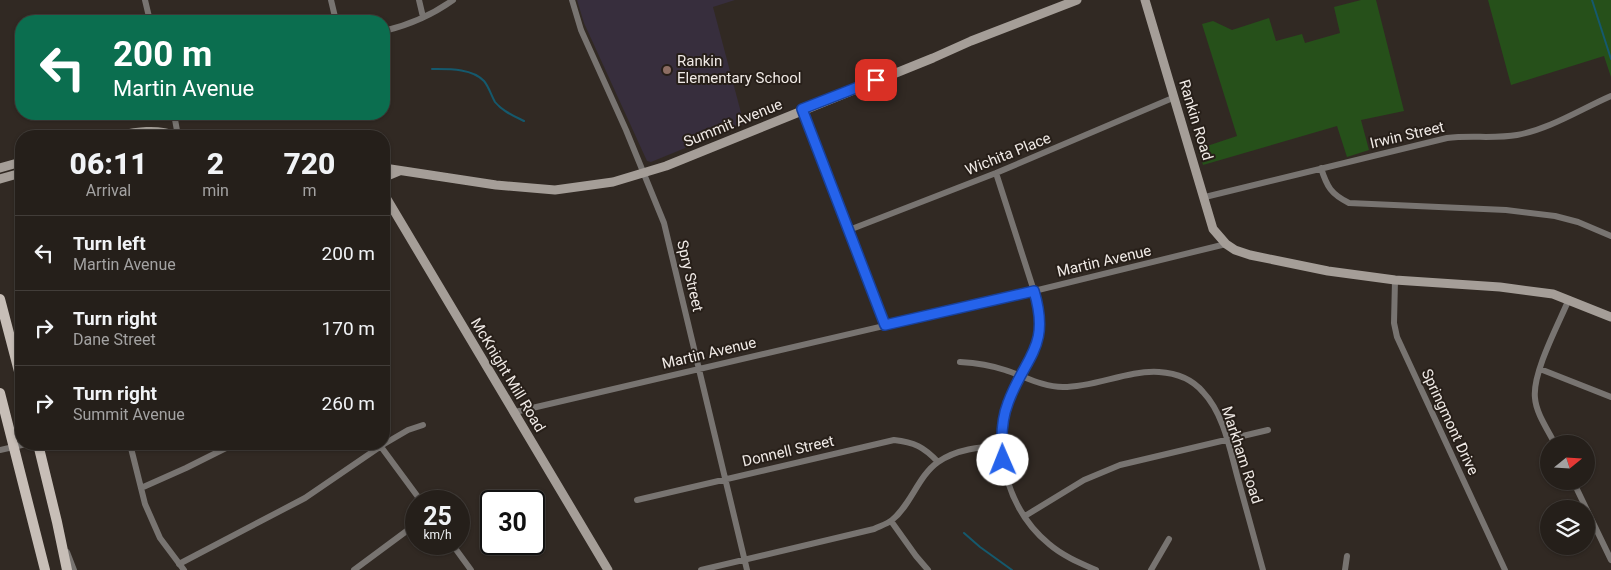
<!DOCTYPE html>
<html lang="en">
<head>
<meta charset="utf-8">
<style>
	:root { --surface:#251f1a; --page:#2d2723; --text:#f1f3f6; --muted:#a3a2a2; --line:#423d39 }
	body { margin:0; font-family:Roboto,sans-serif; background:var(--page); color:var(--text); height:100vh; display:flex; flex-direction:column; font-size:19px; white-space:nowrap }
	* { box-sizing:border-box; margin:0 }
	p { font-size:16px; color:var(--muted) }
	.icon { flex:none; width:28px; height:28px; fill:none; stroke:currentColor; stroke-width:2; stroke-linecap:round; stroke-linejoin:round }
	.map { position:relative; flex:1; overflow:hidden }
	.details { position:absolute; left:15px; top:130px; width:375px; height:320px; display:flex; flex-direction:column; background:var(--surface); border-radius:20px; box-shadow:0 1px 4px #0004,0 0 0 1px var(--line) }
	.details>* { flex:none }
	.hud { position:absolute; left:15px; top:15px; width:375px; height:105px; border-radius:20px; box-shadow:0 1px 4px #0004,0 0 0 1px var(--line); background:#0b6e4f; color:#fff; overflow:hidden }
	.needle { width:32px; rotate:72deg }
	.buttons { position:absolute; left:1540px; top:435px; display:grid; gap:10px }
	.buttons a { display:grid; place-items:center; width:55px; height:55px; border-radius:50%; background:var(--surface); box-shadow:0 1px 4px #0004,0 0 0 1px var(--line); font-size:25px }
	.speed { position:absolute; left:405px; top:490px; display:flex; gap:10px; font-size:25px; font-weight:700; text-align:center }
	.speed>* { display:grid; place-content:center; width:65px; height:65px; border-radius:50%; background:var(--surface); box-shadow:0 1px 4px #0004,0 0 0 1px var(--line); line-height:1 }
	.speed small { font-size:12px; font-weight:400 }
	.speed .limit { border:2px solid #111; border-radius:8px; background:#fff; color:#111 }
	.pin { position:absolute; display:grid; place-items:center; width:42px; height:42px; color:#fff; margin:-21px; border-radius:10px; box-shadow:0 2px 8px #0006 }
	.me { position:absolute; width:55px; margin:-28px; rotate:359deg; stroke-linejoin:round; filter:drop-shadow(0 0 4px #0008) }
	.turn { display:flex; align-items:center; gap:18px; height:105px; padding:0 15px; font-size:22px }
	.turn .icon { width:65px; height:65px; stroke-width:2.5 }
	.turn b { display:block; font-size:35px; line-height:42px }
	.eta { display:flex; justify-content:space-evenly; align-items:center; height:85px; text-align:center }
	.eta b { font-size:30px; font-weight:800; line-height:35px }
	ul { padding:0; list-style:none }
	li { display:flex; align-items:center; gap:15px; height:75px; padding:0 15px; border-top:1px solid var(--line) }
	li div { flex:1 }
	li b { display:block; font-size:19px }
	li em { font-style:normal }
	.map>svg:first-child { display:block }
	.education { fill:#372e3d }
	.green { fill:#26501a }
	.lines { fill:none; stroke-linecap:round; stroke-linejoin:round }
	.stream { stroke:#15596d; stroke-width:2 }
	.street { stroke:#787471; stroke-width:6 }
	.secondary { stroke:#a59e98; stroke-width:9 }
	.primary { stroke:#c7beb7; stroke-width:10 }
	.route-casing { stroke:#184099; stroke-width:12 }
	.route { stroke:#2563eb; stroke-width:9 }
	.education-dot { fill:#8d6e63; stroke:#271f19; stroke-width:2 }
	.labels { text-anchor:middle; stroke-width:4; stroke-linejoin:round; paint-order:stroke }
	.poi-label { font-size:15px; fill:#f0eae6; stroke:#271f19; text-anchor:start }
	.street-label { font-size:15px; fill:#f0eae6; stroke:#271f19 }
</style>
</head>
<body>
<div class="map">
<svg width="1611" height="570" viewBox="0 0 1611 570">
	<rect width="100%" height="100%" fill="#312923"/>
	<path class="education" d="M 577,0 L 735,0 L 713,7 L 744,124 L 651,162 L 647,161 L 584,23 Z"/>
	<path class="green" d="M 1361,0 L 1376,0 L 1404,111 L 1361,120 L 1369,150 L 1347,157 L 1337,126 L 1203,165 L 1198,149 L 1237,136 L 1202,24 L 1213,21 L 1232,30 L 1269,18 L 1276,41 L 1302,34 L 1305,43 L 1340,33 L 1334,7 Z
		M 1488,0 L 1611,0 L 1611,77 L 1604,56 L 1511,85 Z"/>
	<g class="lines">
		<path class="stream" d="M 1592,0 L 1611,59
			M 432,69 C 448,69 472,68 484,81 C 489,87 491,95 495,102 C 502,111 514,116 524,121
			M 964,533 L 980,547 L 1012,570"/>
		<path class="street" d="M 145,0 L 150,21
			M 331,0 L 336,21
			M 419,0 L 423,17
			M 572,0 L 581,30 L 626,130 L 664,223 L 747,570
			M 384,31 C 409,25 432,15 453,0
			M 803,109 L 885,325
			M 174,114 L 178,136
			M 1321,168 C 1327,187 1331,194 1349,203 L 1506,210 L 1555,216 L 1578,222 L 1611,236
			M 996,173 L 1034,291 C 1051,350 1023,357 1007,406 C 991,454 1011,513 1049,544 C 1063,556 1080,563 1096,570
			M 1205,197 L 1447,138 C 1470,135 1495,139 1517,135 C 1550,129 1581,109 1611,96
			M 849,230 L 996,173 L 1175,97
			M 1395,280 L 1394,323 L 1397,337 L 1505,570
			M 960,362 C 976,363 990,365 1005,370 C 1024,376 1042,387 1063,387 C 1096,387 1127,370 1159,372 C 1176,373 1192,379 1203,392 C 1224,414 1230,450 1238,479 C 1246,509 1255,540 1263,570
			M 1540,369 L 1611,397
			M 515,412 L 1034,291 L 1226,244
			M 130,444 L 145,504 L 160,538 L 184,570
			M 379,444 L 421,501
			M 384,444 L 408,430 L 423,425
			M 1555,444 C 1548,430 1536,413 1535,398 C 1532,373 1559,323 1569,299
			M 0,450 L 26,444
			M 1573,481 L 1611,560
			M 141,488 L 186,468 L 234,444
			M 637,500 L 894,440 C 914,442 924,447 938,462
			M 1025,516 L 1084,480 L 1120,465 L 1268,430
			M 891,521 L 916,556 L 928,570
			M 452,544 L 471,570
			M 67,552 L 74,570
			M 179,564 L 305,498 L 384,444
			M 354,570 L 416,524
			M 701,570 L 874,529 C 880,526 887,524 892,520 C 911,505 918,476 938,462 C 957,449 979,447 1002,446
			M 1151,570 L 1169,539
			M 1345,570 L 1347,556"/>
		<path class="secondary" d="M 1145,0 L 1213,229 L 1226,244 L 1235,250 L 1250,255 L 1328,271 L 1395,280 L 1500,287 L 1553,294 L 1611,317
			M 115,136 C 136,132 156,128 177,136
			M 0,168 L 21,162
			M 384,168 L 496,185 L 555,190 L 613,182 L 666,166 L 933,58 L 971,41 L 1077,0
			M 0,179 L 21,173
			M 384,181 L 387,176 L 399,171
			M 384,194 L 608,570"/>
		<path class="primary" d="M 0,299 L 21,379
			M 0,393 L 45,570
			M 38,444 L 57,522 L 67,570"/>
	</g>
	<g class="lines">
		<defs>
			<path id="route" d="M 876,80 L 802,109 L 885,325 L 1034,291 C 1051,348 1025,356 1008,403 C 1001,421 1001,442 1003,460"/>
		</defs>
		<use href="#route" class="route-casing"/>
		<use href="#route" class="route"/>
	</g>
	<circle class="education-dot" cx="667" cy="70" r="5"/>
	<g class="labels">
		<g class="poi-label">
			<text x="677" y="66">Rankin<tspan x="677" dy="17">Elementary School</tspan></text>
		</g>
		<g class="street-label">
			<text transform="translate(1196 120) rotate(73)" y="5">Rankin Road</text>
			<text transform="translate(733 123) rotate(-22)" y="5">Summit Avenue</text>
			<text transform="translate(1407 135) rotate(-13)" y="5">Irwin Street</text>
			<text transform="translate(1008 154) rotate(-22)" y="5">Wichita Place</text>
			<text transform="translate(1104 261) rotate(-13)" y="5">Martin Avenue</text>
			<text transform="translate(690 276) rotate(77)" y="5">Spry Street</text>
			<text transform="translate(709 353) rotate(-13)" y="5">Martin Avenue</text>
			<text transform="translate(508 375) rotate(59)" y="5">McKnight Mill Road</text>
			<text transform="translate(1450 422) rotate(65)" y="5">Springmont Drive</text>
			<text transform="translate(788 451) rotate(-13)" y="5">Donnell Street</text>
			<text transform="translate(1242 455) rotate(72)" y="5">Markham Road</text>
		</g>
	</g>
</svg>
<div class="buttons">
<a><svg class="needle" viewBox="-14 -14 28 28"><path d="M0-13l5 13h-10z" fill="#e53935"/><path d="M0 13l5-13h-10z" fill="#a3a2a2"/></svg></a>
<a><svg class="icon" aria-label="layers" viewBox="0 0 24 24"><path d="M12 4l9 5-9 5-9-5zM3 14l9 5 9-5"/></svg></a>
</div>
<div class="speed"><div>25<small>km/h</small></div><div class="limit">30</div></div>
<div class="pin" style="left:876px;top:80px;background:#d93025"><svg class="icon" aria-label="arrive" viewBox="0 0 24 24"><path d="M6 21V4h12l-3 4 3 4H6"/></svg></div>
<svg class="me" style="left:1003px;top:460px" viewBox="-20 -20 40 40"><circle r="19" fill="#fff"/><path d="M0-13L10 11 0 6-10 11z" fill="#2563eb"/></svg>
<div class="hud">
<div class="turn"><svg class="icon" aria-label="left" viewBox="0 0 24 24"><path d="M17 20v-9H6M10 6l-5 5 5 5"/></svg><div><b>200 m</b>Martin Avenue</div></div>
</div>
<section class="details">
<div class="eta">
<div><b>06:11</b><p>Arrival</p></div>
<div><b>2</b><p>min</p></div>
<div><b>720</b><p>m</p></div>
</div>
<ul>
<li><svg class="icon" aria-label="left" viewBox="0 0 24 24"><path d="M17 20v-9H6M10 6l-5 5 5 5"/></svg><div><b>Turn left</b><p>Martin Avenue</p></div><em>200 m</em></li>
<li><svg class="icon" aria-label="right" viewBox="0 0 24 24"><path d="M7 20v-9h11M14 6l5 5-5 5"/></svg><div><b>Turn right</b><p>Dane Street</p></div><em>170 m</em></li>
<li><svg class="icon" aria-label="right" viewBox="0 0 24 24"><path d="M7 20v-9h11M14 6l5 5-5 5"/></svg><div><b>Turn right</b><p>Summit Avenue</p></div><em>260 m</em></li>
</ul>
</section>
</div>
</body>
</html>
